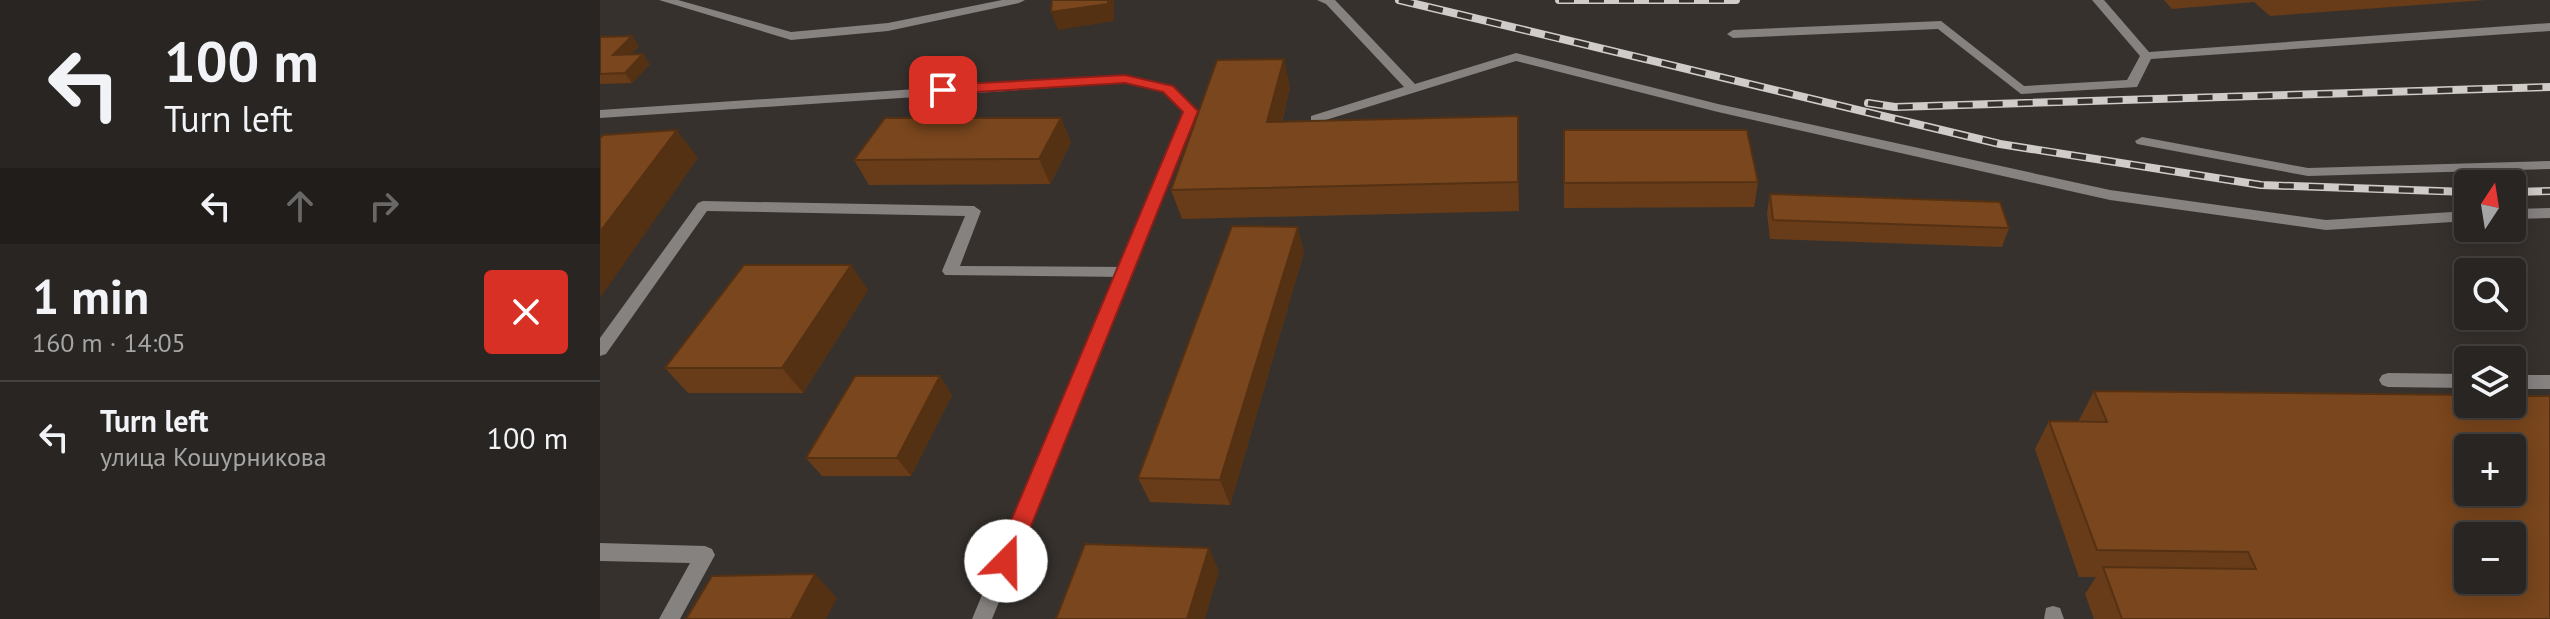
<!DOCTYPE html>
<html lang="en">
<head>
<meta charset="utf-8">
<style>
	:root { --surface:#282522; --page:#34312f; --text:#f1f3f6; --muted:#a5a5a5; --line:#444240 }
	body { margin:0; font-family:"PT Sans",sans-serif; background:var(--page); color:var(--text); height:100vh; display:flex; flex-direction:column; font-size:30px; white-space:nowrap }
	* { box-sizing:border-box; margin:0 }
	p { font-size:26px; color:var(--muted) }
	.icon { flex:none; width:44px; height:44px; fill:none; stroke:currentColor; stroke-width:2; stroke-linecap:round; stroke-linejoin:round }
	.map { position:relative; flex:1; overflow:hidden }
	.panel { display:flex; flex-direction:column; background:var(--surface); width:600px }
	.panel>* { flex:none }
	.banner { background:#282522; color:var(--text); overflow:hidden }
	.needle { width:52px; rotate:12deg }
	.fabs { position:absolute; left:1854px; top:170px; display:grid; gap:16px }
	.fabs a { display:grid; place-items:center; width:72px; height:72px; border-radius:8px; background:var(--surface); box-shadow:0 4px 20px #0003,0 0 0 2px var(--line); font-size:40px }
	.pin { position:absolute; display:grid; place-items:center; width:68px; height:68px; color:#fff; margin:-34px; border-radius:16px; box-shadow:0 4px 12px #0006 }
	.me { position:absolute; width:88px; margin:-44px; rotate:22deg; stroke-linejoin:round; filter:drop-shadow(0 0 6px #0008) }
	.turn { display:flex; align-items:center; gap:28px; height:168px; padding:0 32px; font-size:36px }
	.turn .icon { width:104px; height:104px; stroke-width:2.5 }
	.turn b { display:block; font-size:56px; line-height:68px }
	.lanes { display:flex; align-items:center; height:76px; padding:0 32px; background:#0003; justify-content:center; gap:40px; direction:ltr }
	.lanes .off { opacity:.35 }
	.round { display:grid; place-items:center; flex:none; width:84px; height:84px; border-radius:8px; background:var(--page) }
	.headline { display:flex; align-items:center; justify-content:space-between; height:136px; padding:0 32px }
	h1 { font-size:48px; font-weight:700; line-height:60px }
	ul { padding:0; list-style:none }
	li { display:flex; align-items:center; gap:24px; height:112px; padding:0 32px; border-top:2px solid var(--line) }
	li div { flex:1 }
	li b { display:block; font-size:30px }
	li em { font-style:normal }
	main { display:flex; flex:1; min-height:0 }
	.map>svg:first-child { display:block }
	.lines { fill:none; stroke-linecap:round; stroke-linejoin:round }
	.lane { fill:#858280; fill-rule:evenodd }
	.street { fill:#858280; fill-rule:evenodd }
	.rail-casing { stroke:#d0ccc9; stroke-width:8 }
	.rail { stroke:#36312d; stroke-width:5; stroke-dasharray:15; stroke-linecap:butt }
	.wall { fill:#683c19 }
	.shaded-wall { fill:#553114 }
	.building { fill:#79461d; stroke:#553114; stroke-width:2; fill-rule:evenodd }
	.route { fill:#d93025; stroke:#8d1f18; stroke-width:2 }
</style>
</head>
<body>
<main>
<section class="panel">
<div class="banner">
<div class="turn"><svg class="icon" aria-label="left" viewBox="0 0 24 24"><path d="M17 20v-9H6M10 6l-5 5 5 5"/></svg><div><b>100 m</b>Turn left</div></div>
<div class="lanes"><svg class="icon" aria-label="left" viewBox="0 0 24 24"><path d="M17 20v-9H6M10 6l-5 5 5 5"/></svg><svg class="icon off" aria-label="ahead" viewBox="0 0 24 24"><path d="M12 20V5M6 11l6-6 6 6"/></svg><svg class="icon off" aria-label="right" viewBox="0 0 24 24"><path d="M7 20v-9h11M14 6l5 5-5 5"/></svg></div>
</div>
<div class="headline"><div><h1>1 min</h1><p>160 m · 14:05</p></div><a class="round" style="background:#d93025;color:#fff"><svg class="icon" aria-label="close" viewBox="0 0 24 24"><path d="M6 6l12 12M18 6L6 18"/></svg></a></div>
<ul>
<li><svg class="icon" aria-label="left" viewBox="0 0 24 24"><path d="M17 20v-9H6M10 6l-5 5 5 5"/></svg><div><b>Turn left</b><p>улица Кошурникова</p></div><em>100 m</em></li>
</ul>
</section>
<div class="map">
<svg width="1950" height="619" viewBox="0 0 1950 619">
	<rect width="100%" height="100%" fill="#36312d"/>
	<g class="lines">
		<path class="lane" d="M 59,0 L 78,0 L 191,32 L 288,23 L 402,0 L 425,0 L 419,3 L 288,31 L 191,40 Z
			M 717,0 L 735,0 L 815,84 L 916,53 L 1118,104 L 1510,190 L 1726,220 L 1868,211 L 1868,221 L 1726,230 L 1510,200 L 1118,112 L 916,61 L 716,123 L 711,122 L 711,116 L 804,87 L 726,4 Z
			M 1492,0 L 1504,0 L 1549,52 L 1950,23 L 1950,31 L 1551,59 L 1537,87 L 1421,94 L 1338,29 L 1133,38 L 1127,34 L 1133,30 L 1341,21 L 1424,86 L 1527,80 L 1540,56 Z
			M 1542,137 L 1708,168 L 1950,161 L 1950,169 L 1708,176 L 1537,144 L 1535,141 Z
			M 103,201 L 374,206 L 381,211 L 360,266 L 525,267 L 533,272 L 525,277 L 345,275 L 342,271 L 365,216 L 107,211 L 6,354 L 0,356 L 0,338 L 98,203 Z
			M 1950,208 L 1950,218 L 1912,219 L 1912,209 Z
			M 1788,373 L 1868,374 L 1868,388 L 1788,387 L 1782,385 L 1779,380 L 1782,375 Z
			M 1912,375 L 1950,375 L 1950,389 L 1912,389 Z
			M 0,543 L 105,546 L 112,549 L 115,555 L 80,619 L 59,619 L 90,563 L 0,561 Z
			M 1453,606 L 1460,608 L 1464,619 L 1444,619 L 1446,608 Z"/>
		<path class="street" d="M 525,75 L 573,86 L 598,111 L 392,619 L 372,619 L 584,112 L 564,92 L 525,83 L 0,118 L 0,110 Z"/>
		<defs>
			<path id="rail" d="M 799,0 L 1400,144 L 1661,185 L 1868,192
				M 959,0 L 1136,0
				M 1268,103 L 1295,107 L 1950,87
				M 1912,192 L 1950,191"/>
		</defs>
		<use href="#rail" class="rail-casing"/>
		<use href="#rail" class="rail"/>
	</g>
	<path class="wall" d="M 1564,0 L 1886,0 L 1670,16 L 1654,2 L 1572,9 Z
		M 0,37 L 39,46 L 31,54 L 50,64 L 32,83 L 0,84 Z
		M 690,87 L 682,121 L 919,145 L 919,211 L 582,219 L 571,190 Z
		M 461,118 L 471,142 L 450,184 L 269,185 L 254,160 Z
		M 964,130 L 1158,182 L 1154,207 L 964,208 Z
		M 1170,194 L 1409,228 L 1402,247 L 1170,239 L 1167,213 Z
		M 704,252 L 630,505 L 550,502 L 538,478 Z
		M 268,290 L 203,393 L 88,393 L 65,368 Z
		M 1494,391 L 1950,619 L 1494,619 L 1485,594 L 1496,577 L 1479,577 L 1435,449 L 1449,421 L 1479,421 L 1479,420 Z
		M 352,395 L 311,476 L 222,476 L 206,458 Z"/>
	<path class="shaded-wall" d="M 508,0 L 514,0 L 514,21 L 458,30 L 451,12 Z
		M 32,36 L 39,46 L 21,65 L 13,55 Z
		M 43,54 L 50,64 L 32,83 L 25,73 Z
		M 684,59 L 690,87 L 674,150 L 667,122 Z
		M 918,116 L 919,145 L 919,211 L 918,182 Z
		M 461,118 L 471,142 L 450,184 L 439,159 Z
		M 77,130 L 98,158 L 0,298 L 0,232 Z
		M 698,227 L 704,252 L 630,505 L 620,480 Z
		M 251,265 L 268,290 L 203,393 L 182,368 Z
		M 340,376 L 352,395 L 311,476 L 297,458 Z
		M 609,548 L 619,571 L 605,619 L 587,619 Z
		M 215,574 L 237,598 L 226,619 L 191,619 Z"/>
	<path class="building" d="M 452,0 L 508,0 L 508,4 L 451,12 Z
		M 32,36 L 13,55 L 43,54 L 25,73 L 0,74 L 0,37 Z
		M 684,59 L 667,122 L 918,116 L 918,182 L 571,190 L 617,60 Z
		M 285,118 L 461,118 L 439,159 L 254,160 Z
		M 77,130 L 0,232 L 0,138 L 3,135 Z
		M 964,130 L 1147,130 L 1158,182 L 964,183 Z
		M 1170,194 L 1400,202 L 1409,228 L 1173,220 Z
		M 632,226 L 698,227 L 620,480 L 538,478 Z
		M 144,265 L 251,265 L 182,368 L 65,368 Z
		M 255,376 L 340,376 L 297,458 L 206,458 Z
		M 1494,391 L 1868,395 L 1868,404 L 1912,404 L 1912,396 L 1950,396 L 1950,619 L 1522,619 L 1503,567 L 1656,569 L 1648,552 L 1497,550 L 1449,421 L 1507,422 ZM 1868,448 L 1912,448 L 1912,492 L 1868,492 ZM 1868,536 L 1912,536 L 1912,580 L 1868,580 Z
		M 485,544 L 609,548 L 587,619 L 456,619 Z
		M 215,574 L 191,619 L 86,619 L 112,576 Z"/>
	<path class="route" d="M 525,75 L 573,86 L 598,111 L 417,561 L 413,568 L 406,571 L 398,568 L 394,561 L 583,112 L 563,92 L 525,83 L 343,94 L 335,90 L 343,85 Z"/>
</svg>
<div class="fabs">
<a><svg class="needle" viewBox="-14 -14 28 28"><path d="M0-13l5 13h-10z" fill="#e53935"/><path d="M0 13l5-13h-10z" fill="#a5a5a5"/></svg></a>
<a><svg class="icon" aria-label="search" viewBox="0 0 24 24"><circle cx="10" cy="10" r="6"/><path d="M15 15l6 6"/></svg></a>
<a><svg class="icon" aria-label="layers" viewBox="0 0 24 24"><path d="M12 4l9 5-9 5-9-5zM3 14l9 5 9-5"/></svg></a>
<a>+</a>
<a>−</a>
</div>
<div class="pin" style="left:343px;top:90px;background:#d93025"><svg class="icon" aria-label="arrive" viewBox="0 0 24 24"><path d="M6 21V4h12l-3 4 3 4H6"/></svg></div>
<svg class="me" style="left:406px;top:561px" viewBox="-20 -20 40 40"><circle r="19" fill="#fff"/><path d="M0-13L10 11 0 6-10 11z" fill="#d93025"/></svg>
</div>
</main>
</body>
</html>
